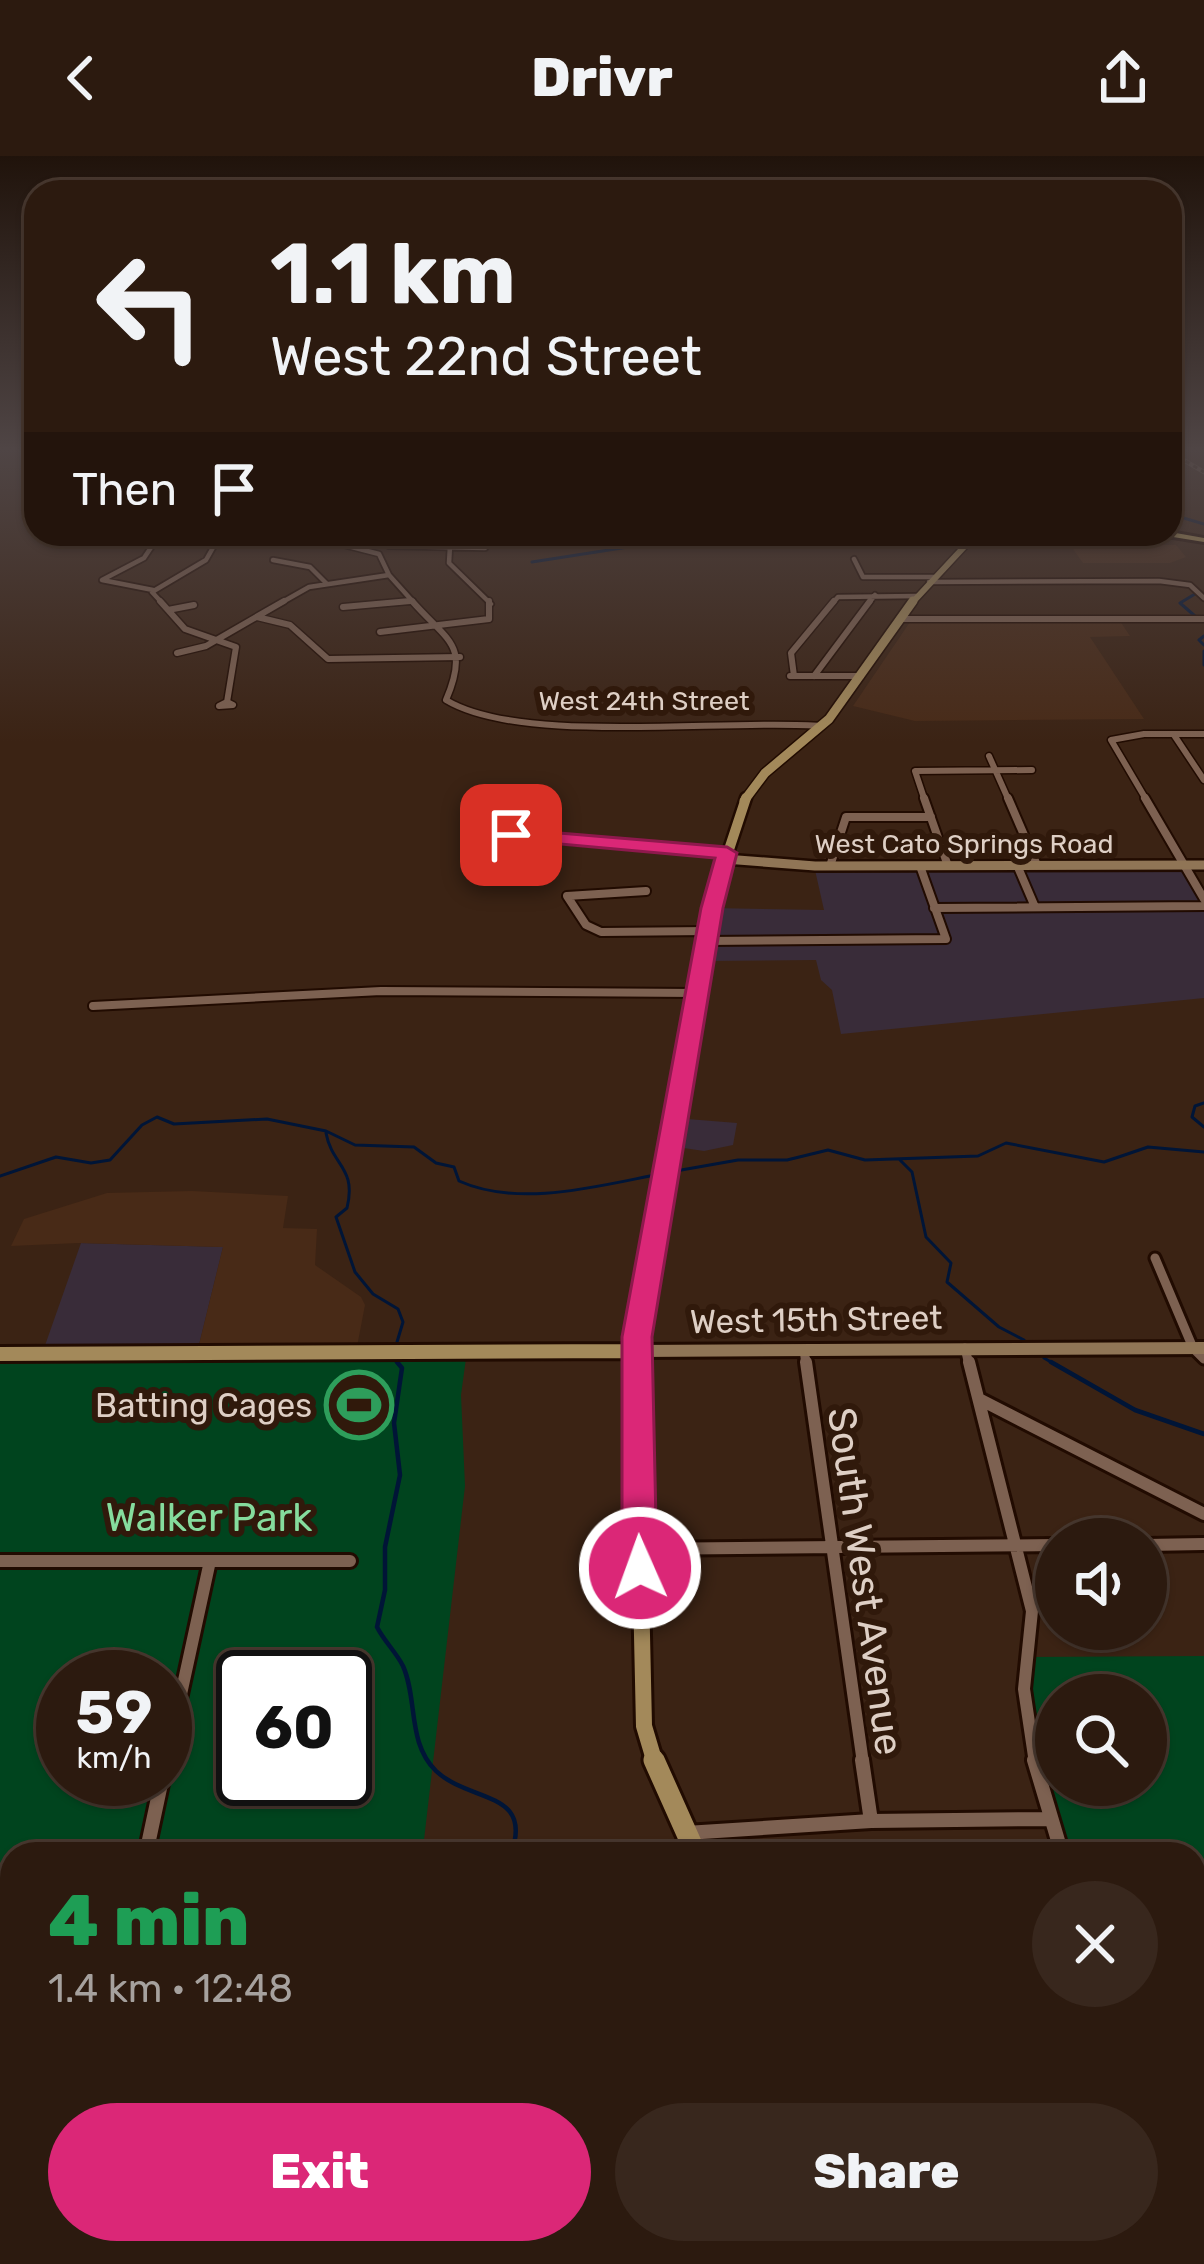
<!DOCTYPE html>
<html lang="en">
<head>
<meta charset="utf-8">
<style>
	:root { --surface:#2c1a0f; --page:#38271d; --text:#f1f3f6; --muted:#a6a19e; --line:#48382f; --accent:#db2777 }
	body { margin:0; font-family:Rubik,sans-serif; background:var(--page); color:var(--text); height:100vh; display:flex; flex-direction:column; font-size:45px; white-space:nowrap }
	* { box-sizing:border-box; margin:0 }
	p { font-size:39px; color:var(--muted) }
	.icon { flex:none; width:66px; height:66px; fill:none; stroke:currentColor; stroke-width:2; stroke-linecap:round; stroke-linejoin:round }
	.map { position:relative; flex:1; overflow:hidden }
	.panel { position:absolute; left:0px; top:1686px; width:1206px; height:423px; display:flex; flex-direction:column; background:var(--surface); border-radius:36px 36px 0 0; box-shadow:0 3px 9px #0004,0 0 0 3px var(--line) }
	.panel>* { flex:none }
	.banner { position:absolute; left:24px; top:24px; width:1158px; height:366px; border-radius:36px; box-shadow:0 3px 9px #0004,0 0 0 3px var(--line); background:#2c1a0f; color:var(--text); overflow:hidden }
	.tools { position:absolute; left:1035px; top:1362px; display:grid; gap:24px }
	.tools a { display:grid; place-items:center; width:132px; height:132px; border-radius:50%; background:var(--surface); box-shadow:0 3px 9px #0004,0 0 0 3px var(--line); font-size:60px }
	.speed { position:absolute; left:36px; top:1494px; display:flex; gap:24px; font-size:60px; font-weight:700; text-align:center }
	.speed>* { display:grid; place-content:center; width:156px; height:156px; border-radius:50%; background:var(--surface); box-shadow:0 3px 9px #0004,0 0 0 3px var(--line); line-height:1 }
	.speed small { font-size:30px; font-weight:400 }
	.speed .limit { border:6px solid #111; border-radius:18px; background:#fff; color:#111 }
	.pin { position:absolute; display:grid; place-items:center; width:102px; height:102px; color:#fff; margin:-51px; border-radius:24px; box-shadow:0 6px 18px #0006 }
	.me { position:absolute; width:132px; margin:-66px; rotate:358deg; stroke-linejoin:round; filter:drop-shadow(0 0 9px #0008) }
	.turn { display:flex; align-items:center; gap:42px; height:252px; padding:0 48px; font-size:54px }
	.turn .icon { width:156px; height:156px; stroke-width:2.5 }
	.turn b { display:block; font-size:84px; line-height:102px }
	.then { display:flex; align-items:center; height:114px; padding:0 48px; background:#0003; gap:24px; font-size:45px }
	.round { display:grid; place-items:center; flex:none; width:126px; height:126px; border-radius:63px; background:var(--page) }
	.headline { display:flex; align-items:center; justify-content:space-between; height:204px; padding:0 48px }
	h1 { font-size:72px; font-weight:800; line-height:90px; color:#1e9e55 }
	.primary-button { display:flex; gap:24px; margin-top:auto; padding:24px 48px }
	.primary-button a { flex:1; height:138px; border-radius:72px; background:var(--accent); color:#fff; font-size:48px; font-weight:800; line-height:138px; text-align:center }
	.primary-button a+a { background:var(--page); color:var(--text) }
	header { display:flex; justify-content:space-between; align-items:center; height:156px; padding:0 48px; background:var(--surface); font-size:54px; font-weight:800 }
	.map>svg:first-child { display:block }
	.commercial { fill:#392c39 }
	.built { fill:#482a17 }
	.green { fill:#00441e; fill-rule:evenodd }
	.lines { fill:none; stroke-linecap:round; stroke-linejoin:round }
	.stream-far1 { stroke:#001537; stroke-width:3 }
	.stream { stroke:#001537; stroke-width:4.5 }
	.street-far5-casing { stroke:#210b01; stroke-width:8 }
	.street-far4-casing { stroke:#210b01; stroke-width:9 }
	.street-far3-casing { stroke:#210b01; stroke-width:12 }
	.street-far2-casing { stroke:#210b01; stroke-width:15 }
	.street-far1-casing { stroke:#210b01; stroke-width:18 }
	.street-casing { stroke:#210b01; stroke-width:20 }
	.secondary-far1-casing { stroke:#210b01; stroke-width:14 }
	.secondary-casing { stroke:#210b01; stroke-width:18 }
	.primary-far5-casing { stroke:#210b01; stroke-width:9 }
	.primary-far4-casing { stroke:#210b01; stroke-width:12 }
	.primary-far3-casing { stroke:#210b01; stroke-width:15 }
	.primary-far2-casing { stroke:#210b01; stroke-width:20 }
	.primary-far1-casing { stroke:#210b01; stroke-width:22 }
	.primary-casing { stroke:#210b01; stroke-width:27 }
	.highway-casing { stroke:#210b01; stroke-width:6 }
	.street-far5 { stroke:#7d6151; stroke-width:4.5 }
	.street-far4 { stroke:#7d6151; stroke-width:6 }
	.street-far3 { stroke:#7d6151; stroke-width:8 }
	.street-far2 { stroke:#7d6151; stroke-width:9 }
	.street-far1 { stroke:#7d6151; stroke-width:12 }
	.street { stroke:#7d6151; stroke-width:14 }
	.secondary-far1 { stroke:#907556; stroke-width:9 }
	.secondary { stroke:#907556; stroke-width:12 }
	.primary-far5 { stroke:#a3895a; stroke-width:6 }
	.primary-far4 { stroke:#a3895a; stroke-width:9 }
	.primary-far3 { stroke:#a3895a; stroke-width:10 }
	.primary-far2 { stroke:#a3895a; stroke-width:14 }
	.primary-far1 { stroke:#a3895a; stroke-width:16 }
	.primary { stroke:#a3895a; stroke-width:21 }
	.highway { fill:#bda360; fill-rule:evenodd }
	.rail-casing { stroke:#887568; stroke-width:4.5 }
	.rail { stroke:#30190b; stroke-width:3; stroke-dasharray:4.5; stroke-linecap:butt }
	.route { fill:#db2777; stroke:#8e194d; stroke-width:3 }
	.labels { text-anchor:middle; stroke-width:12; stroke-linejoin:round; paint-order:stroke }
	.far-street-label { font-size:27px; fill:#decfc5; stroke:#30190b }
	.street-label { font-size:33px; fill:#decfc5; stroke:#30190b }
	.poi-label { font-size:33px; fill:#decfc5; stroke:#30190b; text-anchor:end }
	.near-park-label { font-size:39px; fill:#85dc9d; stroke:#30190b }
	.near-street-label { font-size:39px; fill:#decfc5; stroke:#30190b }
</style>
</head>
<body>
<header><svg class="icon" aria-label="back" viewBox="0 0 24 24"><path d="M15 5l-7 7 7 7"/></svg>Drivr<svg class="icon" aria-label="share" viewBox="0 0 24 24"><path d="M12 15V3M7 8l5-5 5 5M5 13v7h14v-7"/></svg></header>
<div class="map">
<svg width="1204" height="2108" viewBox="0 0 1204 2108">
	<rect width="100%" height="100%" fill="#3b2314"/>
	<path class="commercial" d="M 1182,711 L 1204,749 L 1204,842 L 841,878 L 832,834 L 821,824 L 816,804 L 703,805 L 712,752 L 824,754 L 815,714 Z
		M 675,962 L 737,967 L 733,989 L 704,995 L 670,990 Z
		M 81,1087 L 223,1091 L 197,1197 L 42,1198 Z
		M 536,2097 L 741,2097 L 742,2108 L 535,2108 Z"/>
	<path class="built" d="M 1070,389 L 1176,389 L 1186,401 L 1170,407 L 1083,407 Z
		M 1120,465 L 1130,480 L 1090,481 L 1144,563 L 915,565 L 853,550 L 910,466 Z
		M 192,1035 L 288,1040 L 283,1072 L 317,1073 L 315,1109 L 361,1141 L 365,1149 L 356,1196 L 197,1197 L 223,1091 L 78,1087 L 11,1090 L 24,1063 L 107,1037 Z"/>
	<path class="green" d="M 467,1195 L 461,1239 L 465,1330 L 424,1684 L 515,1684 L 511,1698 L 12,1698 L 12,2097 L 287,2097 L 280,2108 L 0,2108 L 0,1198 ZM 63,1521 L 165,1521 L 165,1623 L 63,1623 ZM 243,1521 L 345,1521 L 345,1623 L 243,1623 Z
		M 1204,1500 L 1204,1909 L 1194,1909 L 1194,1698 L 1062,1698 L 1048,1663 L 1025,1501 ZM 1056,1539 L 1146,1539 L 1146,1629 L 1056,1629 Z"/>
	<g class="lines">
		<path class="stream-far1" d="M 1170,358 L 1204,368
			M 532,406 L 641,389 L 662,378
			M 1195,438 L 1180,447 L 1195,460
			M 1204,480 L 1199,484 L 1204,489
			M 1204,495 L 1204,509
			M 1204,947 L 1195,950 L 1192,961 L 1204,971
			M 326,977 C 332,1010 357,1011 347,1052 L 336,1061 L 355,1116 L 373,1138 L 398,1153 L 403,1166 L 397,1186
			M 900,1004 L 912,1016 L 926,1081 L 951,1107 L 947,1126 L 999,1171 L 1024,1184
			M 670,1016 L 738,1004 L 787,1004 L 828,994 L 865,1004 L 978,1000 L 1006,987 L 1104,1006 L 1148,991 L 1204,996
			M 0,1020 L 56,1001 L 91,1007 L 110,1004 L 142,969 L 157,961 L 174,968 L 267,963 L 326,975 L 355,989 L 414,991 L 436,1007 L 454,1011 L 459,1025 C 519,1052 598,1030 660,1018
			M 1044,1202 L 1056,1209
			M 395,1204 L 399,1209"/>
		<path class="stream" d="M 397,1206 L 402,1212 L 394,1267 L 400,1319 L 385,1391 L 385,1434 L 377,1471 C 384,1485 396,1496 403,1510 C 418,1544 407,1587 436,1615 C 470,1647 534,1634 511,1698
			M 1051,1206 L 1135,1254 L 1204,1278
			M 838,2097 L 844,2108
			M 283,2108 L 288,2097"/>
		<defs>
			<path id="street-far5" d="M 785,380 L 976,379
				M 150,382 L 301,378 L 379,398 L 389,419 L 415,448
				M 389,390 L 485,392
				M 450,390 L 449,407 L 491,448
				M 854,403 L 863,421 L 934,421
				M 273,404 L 310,411 L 327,428
				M 929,426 L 1159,425 L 1190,429 L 1204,442
				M 153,434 L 102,424 L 144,402 L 158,381
				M 163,448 L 152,436 L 206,404 L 219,381
				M 279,448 L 309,431 L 389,419
				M 375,448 L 413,445
				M 832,448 L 838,441 L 917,440
				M 868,448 L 875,439"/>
			<path id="street-far4" d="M 160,445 L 185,473 L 236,491 L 227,546
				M 412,445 C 448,486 470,488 446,544 C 522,590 726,562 822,570
				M 343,451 L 410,445
				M 168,454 L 194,449
				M 257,461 L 290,469 L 328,503 L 460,501
				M 899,463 L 1204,463
				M 380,476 L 489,463 L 489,445
				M 177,497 L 206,490 L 284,445
				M 790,520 L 861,520
				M 794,520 L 791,497 L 834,445
				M 814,520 L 870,445
				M 227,546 L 233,549 L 219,550 Z
				M 1174,579 L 1204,624
				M 989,600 L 1009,645
				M 925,645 L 915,615 L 1032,614
				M 1147,645 L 1111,584 L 1144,578 L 1204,578"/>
			<path id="street-far3" d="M 924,642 L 948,710
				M 1008,642 L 1037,709
				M 1145,642 L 1204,743
				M 511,679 L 726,697
				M 1017,709 L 1035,751
				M 830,710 L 846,661 L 931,661
				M 646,735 L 567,740 L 586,769 L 601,776 L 708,775
				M 934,752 L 1204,750
				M 706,785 L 946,783 L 920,710
				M 93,850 L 381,835 L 697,837"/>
			<path id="street-far2" d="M 1155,1102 L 1193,1192 L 1204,1203
				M 965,1192 L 969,1209
				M 804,1193 L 806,1209"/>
			<path id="street-far1" d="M 806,1206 L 863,1607
				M 969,1206 L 1032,1455 L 1024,1533 L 1035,1607
				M 981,1244 L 1204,1358
				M 1146,1389 L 1204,1388
				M 639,1393 L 1056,1389
				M 0,1405 L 350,1405
				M 166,1607 L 210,1405"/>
			<path id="street" d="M 862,1604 L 871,1665
				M 1034,1604 L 1062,1698
				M 165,1611 L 167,1604
				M 686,1677 L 871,1665 L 1048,1663
				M 146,1698 L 162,1623
				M 1194,1909 L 1204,1909
				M 57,2108 L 59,2097
				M 535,2108 L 536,2097"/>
			<path id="secondary-far1" d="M 725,703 L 815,710 L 1204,709"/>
			<path id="secondary" d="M 636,1195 L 1204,1192"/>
			<path id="primary-far5" d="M 911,448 L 976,378"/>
			<path id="primary-far4" d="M 744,645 L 765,617 L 829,563 L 913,445"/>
			<path id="primary-far3" d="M 687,894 L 715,736 L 746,642"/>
			<path id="primary-far2" d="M 0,1198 L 636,1195
				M 636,1209 L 642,1145 L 687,891"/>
			<path id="primary-far1" d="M 636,1206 L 644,1570 L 655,1607"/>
			<path id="primary" d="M 654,1604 L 696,1698
				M 741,2097 L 742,2108"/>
			<path id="highway" d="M 1170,376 L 1204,382 L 1204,386 L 1167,380 Z"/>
		</defs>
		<use href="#street-far5" class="street-far5-casing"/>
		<use href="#street-far4" class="street-far4-casing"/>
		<use href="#street-far3" class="street-far3-casing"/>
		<use href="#street-far2" class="street-far2-casing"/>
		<use href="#street-far1" class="street-far1-casing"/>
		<use href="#street" class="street-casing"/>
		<use href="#secondary-far1" class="secondary-far1-casing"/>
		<use href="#secondary" class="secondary-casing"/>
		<use href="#primary-far5" class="primary-far5-casing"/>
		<use href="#primary-far4" class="primary-far4-casing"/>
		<use href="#primary-far3" class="primary-far3-casing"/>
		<use href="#primary-far2" class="primary-far2-casing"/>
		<use href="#primary-far1" class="primary-far1-casing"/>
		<use href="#primary" class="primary-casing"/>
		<use href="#highway" class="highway-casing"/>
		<use href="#street-far5" class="street-far5"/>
		<use href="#street-far4" class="street-far4"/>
		<use href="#street-far3" class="street-far3"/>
		<use href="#street-far2" class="street-far2"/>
		<use href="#street-far1" class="street-far1"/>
		<use href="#street" class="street"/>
		<use href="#secondary-far1" class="secondary-far1"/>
		<use href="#secondary" class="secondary"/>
		<use href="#primary-far5" class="primary-far5"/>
		<use href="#primary-far4" class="primary-far4"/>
		<use href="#primary-far3" class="primary-far3"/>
		<use href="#primary-far2" class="primary-far2"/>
		<use href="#primary-far1" class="primary-far1"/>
		<use href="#primary" class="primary"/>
		<use href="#highway" class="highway"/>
		<defs>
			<path id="rail" d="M 1170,296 L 1204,316"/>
		</defs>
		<use href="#rail" class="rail-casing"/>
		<use href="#rail" class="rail"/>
	</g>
	<linearGradient id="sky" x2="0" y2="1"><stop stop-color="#20130b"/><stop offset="0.5" stop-color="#4f4545"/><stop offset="1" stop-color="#4f4545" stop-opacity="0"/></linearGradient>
	<rect width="1204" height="586" fill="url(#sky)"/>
	<path class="route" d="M 511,673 L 727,691 L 737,697 L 723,752 L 652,1181 L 657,1412 L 652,1422 L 640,1426 L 627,1422 L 622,1412 L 622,1181 L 701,752 L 715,702 L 504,683 L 504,675 Z"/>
	<defs>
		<symbol id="stadium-ring" viewBox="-11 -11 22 22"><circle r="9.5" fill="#30190b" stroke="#2e9e5b" stroke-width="1.5"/><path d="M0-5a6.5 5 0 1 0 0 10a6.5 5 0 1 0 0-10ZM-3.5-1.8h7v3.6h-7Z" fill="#2e9e5b"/></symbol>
	</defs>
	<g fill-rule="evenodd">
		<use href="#stadium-ring" x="321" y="1211" width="76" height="76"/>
	</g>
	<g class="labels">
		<g class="far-street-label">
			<text x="644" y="554">West 24th Street</text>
			<text x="964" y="697">West Cato Springs Road</text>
		</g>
		<g class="street-label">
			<text transform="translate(816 1163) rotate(-1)" y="12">West 15th Street</text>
		</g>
		<g class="poi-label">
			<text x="312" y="1261">Batting Cages</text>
		</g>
		<g class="near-park-label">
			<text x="209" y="1375">Walker Park</text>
		</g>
		<g class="near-street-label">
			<text transform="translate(866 1425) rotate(82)" y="14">South West Avenue</text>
		</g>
	</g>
</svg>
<div class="tools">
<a><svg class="icon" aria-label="sound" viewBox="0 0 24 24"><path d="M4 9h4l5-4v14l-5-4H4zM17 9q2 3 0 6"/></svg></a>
<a><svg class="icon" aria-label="search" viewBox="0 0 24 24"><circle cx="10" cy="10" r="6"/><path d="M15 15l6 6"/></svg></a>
</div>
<div class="speed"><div>59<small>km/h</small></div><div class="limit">60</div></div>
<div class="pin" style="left:511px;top:679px;background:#d93025"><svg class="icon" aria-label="arrive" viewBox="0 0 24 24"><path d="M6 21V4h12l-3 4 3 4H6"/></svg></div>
<svg class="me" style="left:640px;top:1412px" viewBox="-20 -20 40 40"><circle r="17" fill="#db2777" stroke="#fff" stroke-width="3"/><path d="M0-11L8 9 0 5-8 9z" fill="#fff"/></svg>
<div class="banner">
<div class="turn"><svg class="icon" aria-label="left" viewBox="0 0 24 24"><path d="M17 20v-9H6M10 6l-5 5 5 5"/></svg><div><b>1.1 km</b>West 22nd Street</div></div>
<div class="then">Then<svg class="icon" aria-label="arrive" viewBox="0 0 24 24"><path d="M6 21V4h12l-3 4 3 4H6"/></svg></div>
</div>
<section class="panel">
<div class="headline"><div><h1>4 min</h1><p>1.4 km · 12:48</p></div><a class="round"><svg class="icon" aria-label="close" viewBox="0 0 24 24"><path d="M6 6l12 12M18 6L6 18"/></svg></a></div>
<div class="primary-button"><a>Exit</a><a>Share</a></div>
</section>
</div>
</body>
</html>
